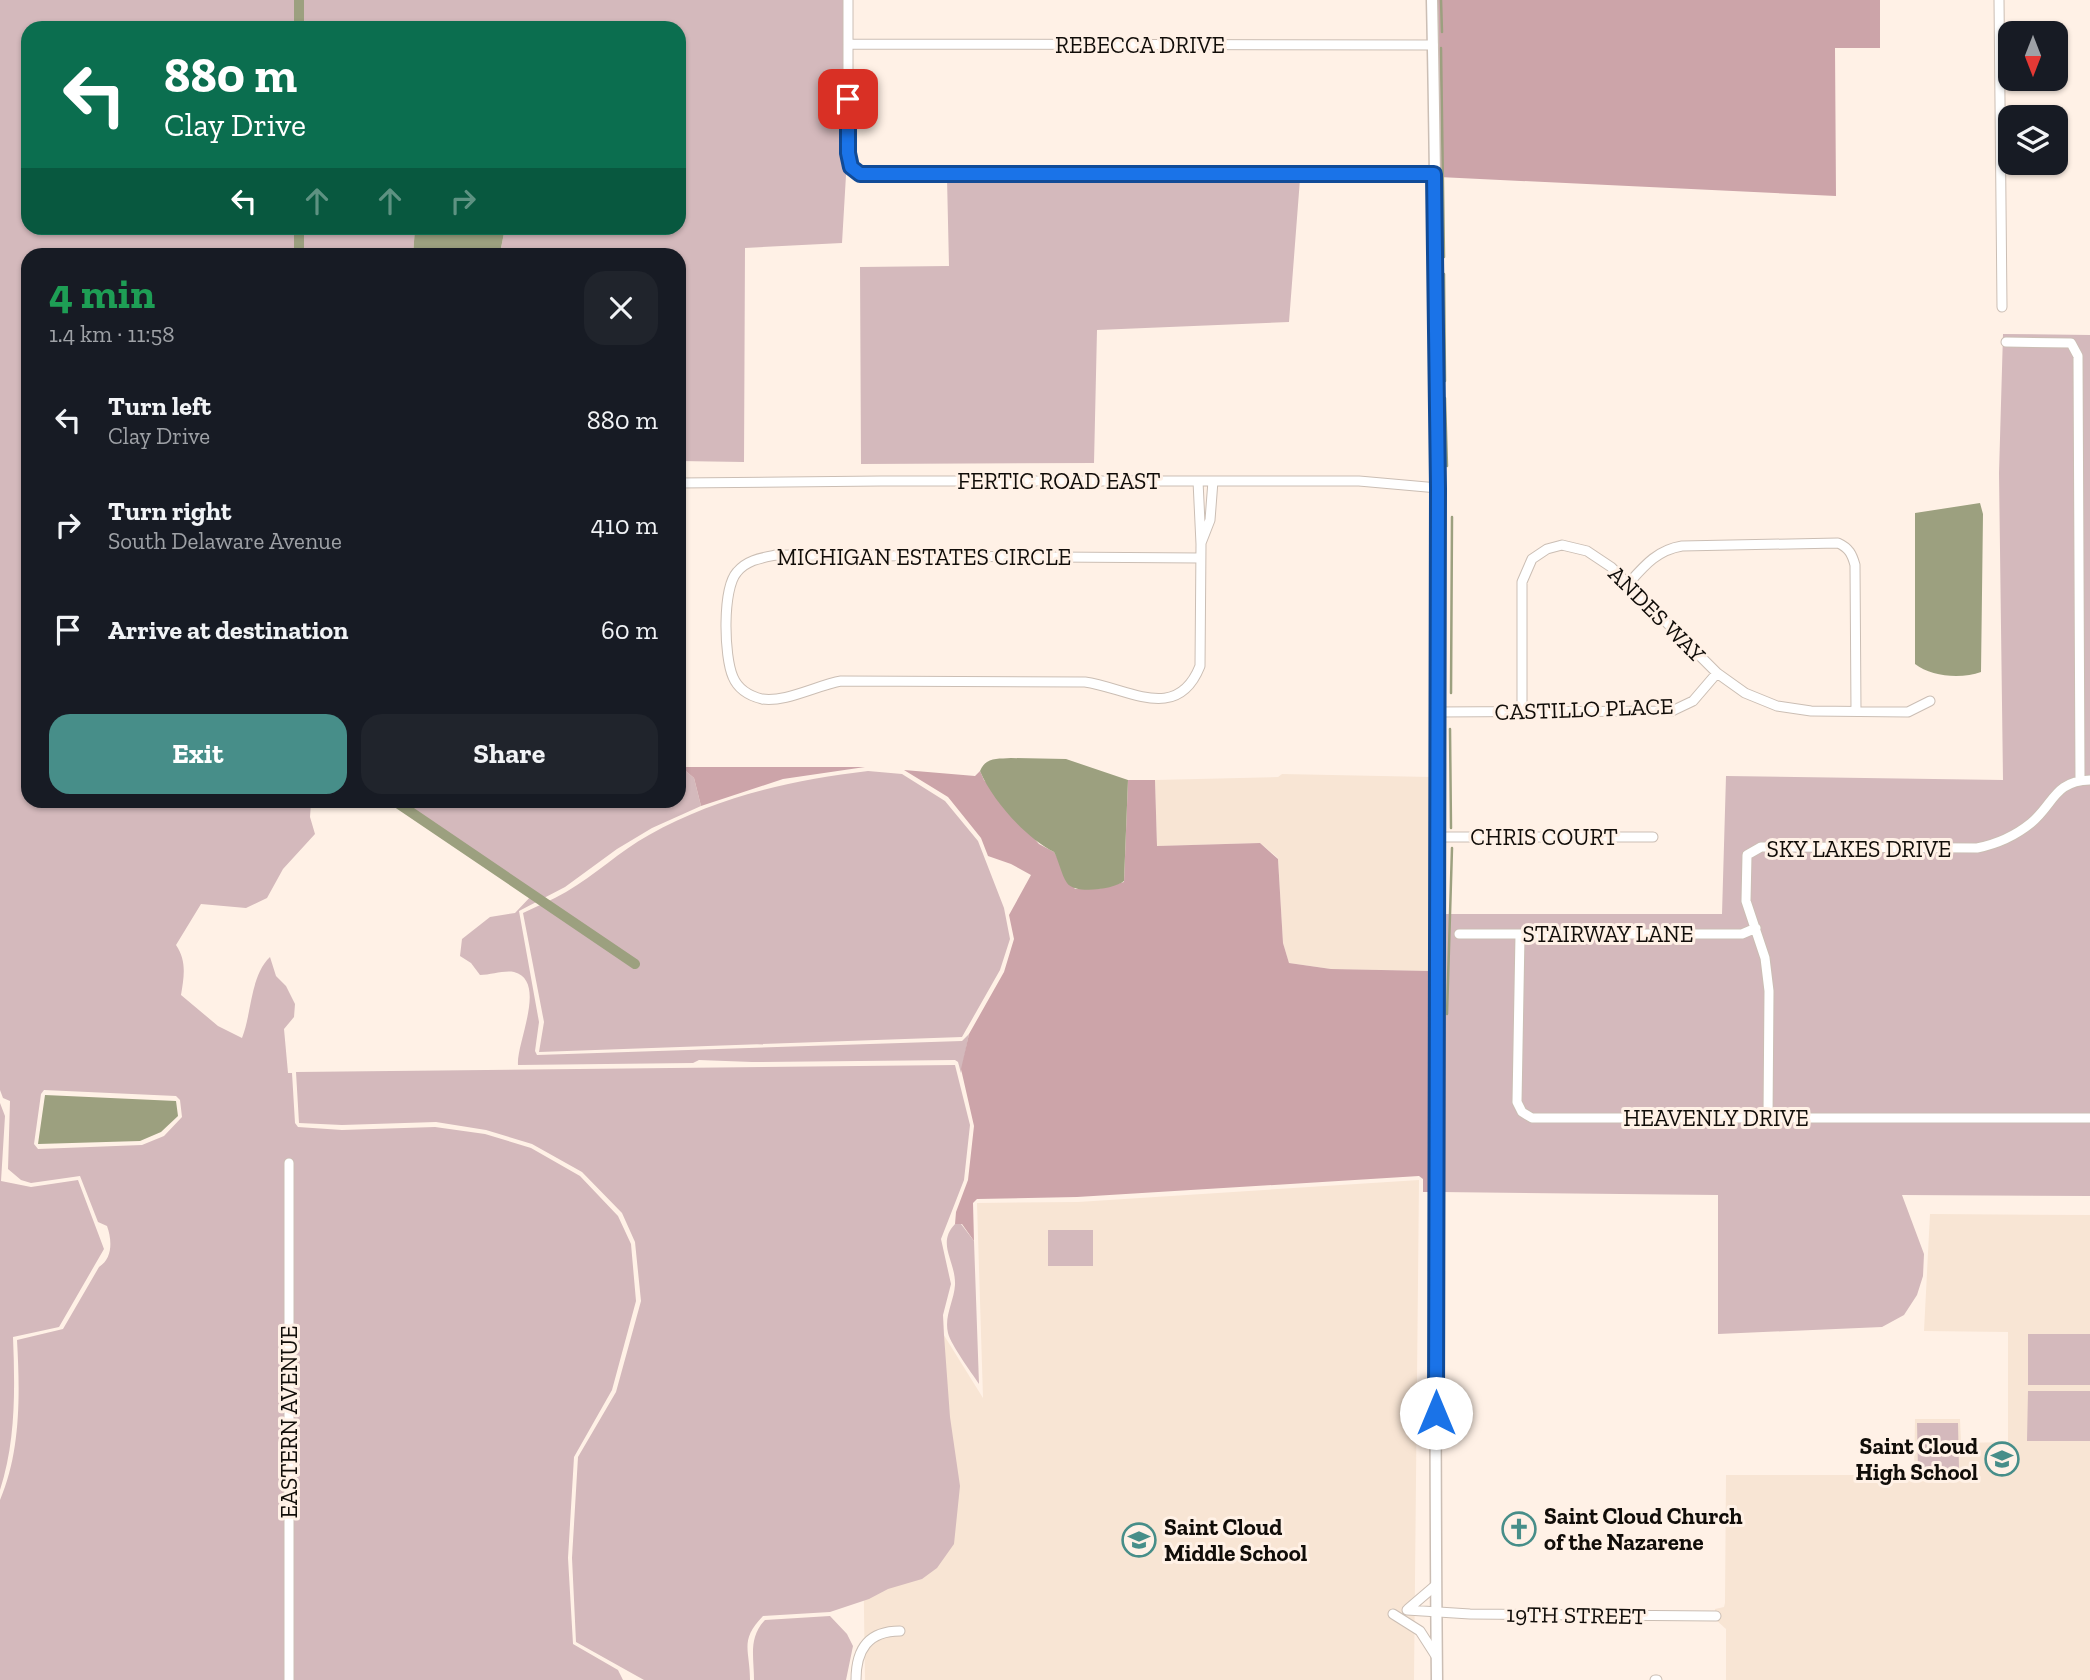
<!DOCTYPE html>
<html lang="en">
<head>
<meta charset="utf-8">
<style>
	:root { --surface:#171b24; --page:#20242c; --text:#f1f3f6; --muted:#9ea1a6; --accent:#478e89 }
	body { margin:0; font-family:"Zilla Slab",serif; background:var(--page); color:var(--text); height:100vh; display:flex; flex-direction:column; font-size:26px; white-space:nowrap }
	* { box-sizing:border-box; margin:0 }
	p { font-size:23px; color:var(--muted) }
	.icon { flex:none; width:38px; height:38px; fill:none; stroke:currentColor; stroke-width:2; stroke-linecap:round; stroke-linejoin:round }
	.map { position:relative; flex:1; overflow:hidden }
	.details { position:absolute; left:21px; top:248px; width:665px; height:560px; display:flex; flex-direction:column; background:var(--surface); border-radius:21px; box-shadow:0 2px 5px #0004 }
	.details>* { flex:none }
	.top-card { position:absolute; left:21px; top:21px; width:665px; height:214px; border-radius:21px; box-shadow:0 2px 5px #0004; background:#0b6e4f; color:#fff; overflow:hidden }
	.needle { width:46px; rotate:180deg }
	.fabs { position:absolute; left:1998px; top:21px; display:grid; gap:14px }
	.fabs a { display:grid; place-items:center; width:70px; height:70px; border-radius:14px; background:var(--surface); box-shadow:0 2px 5px #0004; font-size:35px }
	.pin { position:absolute; display:grid; place-items:center; width:60px; height:60px; color:#fff; margin:-30px; border-radius:14px; box-shadow:0 4px 10px #0006 }
	.me { position:absolute; width:77px; margin:-38px; rotate:0deg; stroke-linejoin:round; filter:drop-shadow(0 0 5px #0008) }
	.turn { display:flex; align-items:center; gap:24px; height:147px; padding:0 28px; font-size:32px }
	.turn .icon { width:91px; height:91px; stroke-width:2.5 }
	.turn b { display:block; font-size:49px; line-height:60px }
	.lanes { display:flex; align-items:center; height:66px; padding:0 28px; background:#0003; justify-content:center; gap:35px; direction:ltr }
	.lanes .off { opacity:.35 }
	.round { display:grid; place-items:center; flex:none; width:74px; height:74px; border-radius:21px; background:var(--page) }
	.head { display:flex; align-items:center; justify-content:space-between; height:119px; padding:0 28px }
	h1 { font-size:42px; font-weight:800; line-height:52px; color:#1e9e55 }
	.primary-button { display:flex; gap:14px; margin-top:auto; padding:14px 28px }
	.primary-button a { flex:1; height:80px; border-radius:21px; background:var(--accent); color:#fff; font-size:28px; font-weight:800; line-height:80px; text-align:center }
	.primary-button a+a { background:var(--page); color:var(--text) }
	ul { padding:0; list-style:none }
	li { display:flex; align-items:center; gap:21px; height:105px; padding:0 28px }
	li div { flex:1 }
	li b { display:block; font-size:26px }
	li em { font-style:normal }
	.map>svg:first-child { display:block }
	.built { fill:#f8e5d4 }
	.green { fill:#d4b9bc; fill-rule:evenodd }
	.forest { fill:#cca4a9 }
	.water { fill:#9ca07f }
	.lines { fill:none; stroke-linecap:round; stroke-linejoin:round }
	.stream { stroke:#9ca07f; stroke-width:2.5 }
	.canal { stroke:#9ca07f; stroke-width:10 }
	.minor-casing { stroke:#cbbeb4; stroke-width:11 }
	.tertiary-casing { stroke:#cbbeb4; stroke-width:13 }
	.minor { stroke:#fff; stroke-width:9 }
	.tertiary { stroke:#fff; stroke-width:10 }
	.route-casing { stroke:#114b97; stroke-width:18 }
	.route { stroke:#1a73e8; stroke-width:12 }
	.labels { text-anchor:middle; stroke-width:6; stroke-linejoin:round; paint-order:stroke }
	.street-label { font-size:23px; fill:#110d09; stroke:#fff1e6 }
	.poi-label { font-size:23px; font-weight:bold; fill:#110d09; stroke:#fff1e6; text-anchor:start }
</style>
</head>
<body>
<div class="map">
<svg width="2090" height="1680" viewBox="0 0 2090 1680">
	<rect width="100%" height="100%" fill="#fff1e6"/>
	<path class="built" d="M 1282,774 L 1431,777 L 1431,971 L 1331,969 L 1289,963 L 1283,943 L 1278,858 L 1260,843 L 1157,846 L 1155,780 L 1278,777 Z
		M 1419,1180 L 1414,1680 L 865,1680 L 858,1197 L 983,1398 L 977,1203 L 1078,1202 Z
		M 1930,1214 L 2090,1215 L 2090,1680 L 1726,1680 L 1726,1629 L 1716,1620 L 1715,1609 L 1724,1607 L 1725,1603 L 1726,1475 L 1914,1475 L 1915,1419 L 1960,1419 L 1961,1443 L 2008,1442 L 2008,1332 L 1924,1331 Z"/>
	<path class="green" d="M 0,0 L 844,0 L 846,175 L 842,243 L 745,248 L 744,462 L 679,461 L 679,256 L 497,255 L 500,253 L 505,228 L 679,228 L 679,28 L 28,28 L 28,228 L 415,228 L 413,255 L 28,256 L 28,802 L 311,802 L 310,817 L 315,834 L 283,869 L 267,898 L 246,908 L 201,904 L 176,945 C 187,961 184,977 181,995 L 218,1026 L 242,1038 C 252,1013 250,976 270,957 L 276,976 L 286,986 L 295,1004 L 294,1017 L 284,1029 L 288,1073 L 292,1073 L 295,1123 L 298,1127 L 342,1130 L 435,1127 L 485,1134 L 531,1148 L 580,1176 L 618,1216 L 631,1244 L 636,1301 L 612,1390 L 574,1457 L 568,1558 L 573,1644 L 618,1670 L 623,1680 L 0,1680 L 0,1500 C 21,1451 20,1393 17,1340 L 63,1329 L 99,1267 C 113,1258 112,1240 107,1226 L 98,1222 L 80,1176 L 31,1183 L 21,1180 L 8,1169 L 10,1101 L 3,1098 L 0,1090 ZM 44,1090 L 176,1096 L 180,1100 L 182,1117 L 164,1136 L 142,1145 L 38,1149 L 34,1144 L 41,1094 Z
		M 947,178 L 1300,179 L 1289,322 L 1097,330 L 1094,463 L 861,464 L 860,267 L 949,266 Z
		M 2003,334 L 2090,335 L 2090,1196 L 1902,1195 L 1924,1254 L 1923,1276 L 1917,1295 L 1904,1315 L 1882,1327 L 1718,1334 L 1718,1195 L 1440,1192 L 1440,914 L 1722,914 L 1726,776 L 2003,780 L 1999,473 Z
		M 681,767 L 694,778 L 701,806 L 652,828 L 617,849 L 565,887 L 519,911 L 539,1022 L 535,1051 L 537,1055 L 962,1041 L 969,1034 L 961,1073 L 958,1062 L 955,1060 L 752,1062 L 699,1060 L 693,1063 L 518,1065 C 516,1043 548,981 514,972 C 504,970 491,975 480,975 L 471,963 L 460,956 L 462,939 L 490,917 L 515,913 L 533,894 L 403,802 L 679,802 Z
		M 868,771 L 902,774 L 945,801 L 978,841 L 1004,908 L 1010,939 L 1000,970 L 962,1037 L 539,1052 L 544,1022 L 523,913 C 537,906 552,900 566,892 C 595,875 620,851 649,835 C 716,797 792,780 868,771 Z
		M 955,1065 L 970,1125 L 964,1180 L 941,1239 L 951,1284 L 943,1315 L 944,1335 L 950,1417 L 960,1486 L 954,1544 L 937,1568 L 922,1579 L 888,1589 L 869,1599 L 830,1612 L 763,1616 C 739,1641 750,1649 750,1680 L 644,1680 L 576,1642 L 572,1558 L 578,1457 L 616,1392 L 641,1301 L 635,1242 L 622,1213 L 582,1172 L 532,1144 L 486,1130 L 436,1122 L 342,1125 L 299,1123 L 296,1072 Z
		M 0,1103 L 5,1116 L 1,1181 L 31,1187 L 78,1180 L 104,1249 L 59,1327 L 13,1337 C 15,1388 16,1441 0,1490 Z
		M 955,1224 L 961,1224 L 974,1241 L 979,1384 C 971,1372 951,1345 948,1333 C 944,1316 954,1301 955,1285 C 956,1261 936,1244 955,1224 Z
		M 1048,1230 L 1093,1230 L 1093,1266 L 1048,1266 Z
		M 2028,1334 L 2090,1334 L 2090,1385 L 2028,1385 Z
		M 2028,1391 L 2090,1391 L 2090,1441 L 2027,1441 Z
		M 1917,1423 L 1958,1423 L 1959,1469 L 1918,1469 Z
		M 830,1616 L 847,1634 L 853,1646 L 846,1680 L 754,1680 C 754,1657 748,1638 765,1620 Z"/>
	<path class="forest" d="M 1436,0 L 1880,0 L 1880,48 L 1835,48 L 1836,196 L 1439,177 Z
		M 865,767 L 783,779 L 701,806 L 694,778 L 681,767 Z
		M 904,770 L 975,776 L 980,771 L 984,780 L 1039,844 L 1054,852 L 1075,889 L 1098,889 L 1124,882 L 1128,780 L 1155,780 L 1157,846 L 1260,843 L 1278,859 L 1283,943 L 1289,963 L 1331,969 L 1431,971 L 1428,1192 L 1423,1192 L 1423,1179 L 1419,1176 L 1077,1197 L 977,1199 L 973,1203 L 974,1241 L 962,1224 L 955,1224 L 956,1212 L 968,1180 L 974,1126 L 961,1069 L 969,1034 L 1004,972 L 1014,939 L 1009,915 L 1031,875 L 1011,864 L 988,856 L 981,838 L 948,797 Z"/>
	<path class="water" d="M 415,228 L 505,228 L 500,253 L 497,255 L 413,255 Z
		M 1980,503 L 1983,514 L 1981,672 C 1962,679 1931,677 1915,664 L 1915,513 Z
		M 1011,758 L 1066,759 L 1128,780 L 1124,881 C 1115,889 1075,895 1067,883 C 1061,874 1059,861 1054,852 C 1026,838 992,800 980,771 C 986,757 997,759 1011,758 Z
		M 45,1095 L 176,1101 L 178,1116 L 161,1132 L 140,1141 L 38,1144 Z"/>
	<g class="lines">
		<path class="stream" d="M 1441,0 L 1442,32
			M 1441,48 L 1444,257
			M 1444,274 L 1445,381
			M 1445,398 L 1447,466
			M 1451,693 L 1452,517
			M 1450,729 L 1451,828
			M 1447,1014 L 1452,848"/>
		<path class="canal" d="M 299,0 L 299,28
			M 299,228 L 299,256
			M 396,802 L 635,964"/>
		<defs>
			<path id="minor" d="M 848,0 L 848,153 L 851,167 L 860,174 L 1434,174
				M 1999,0 L 2002,307
				M 848,44 L 1433,45
				M 2006,342 L 2071,343 L 2078,356 L 2080,780
				M 1198,481 L 1201,544 L 1200,666 C 1177,724 1128,688 1085,682 L 841,681 C 818,685 784,703 762,699 C 750,696 738,689 733,677 C 724,657 722,589 737,572 C 747,560 761,558 776,555 L 1200,558
				M 679,483 L 881,481 L 1359,481 L 1438,488
				M 1201,543 L 1210,520 L 1213,481
				M 1628,584 C 1644,566 1657,550 1682,546 L 1838,543 C 1849,548 1852,554 1855,565 L 1856,711
				M 1437,712 L 1672,711 L 1693,701 L 1717,673
				M 1522,712 L 1522,582 L 1532,559 L 1547,549 L 1562,545 L 1587,551 L 1611,567 L 1717,673 L 1745,693 L 1777,706 L 1811,711 L 1908,712 L 1930,701
				M 1436,837 L 1653,837
				M 1459,934 L 1742,934 L 1756,928
				M 1520,935 L 1517,1102 L 1522,1112 L 1532,1118 L 2090,1118
				M 1768,1118 L 1769,991 L 1765,958 L 1746,901 L 1747,855 L 1761,847 L 1977,848 C 1997,844 2015,836 2031,823 C 2054,804 2054,781 2090,780
				M 1408,1609 L 1436,1585
				M 1407,1610 L 1470,1614 L 1716,1616
				M 1393,1614 L 1420,1631 L 1436,1656
				M 289,1680 L 289,1163
				M 856,1680 C 856,1650 868,1631 900,1631
				M 1655,1680 L 1657,1680"/>
			<path id="tertiary" d="M 1432,0 C 1444,560 1431,1120 1437,1680"/>
		</defs>
		<use href="#minor" class="minor-casing"/>
		<use href="#tertiary" class="tertiary-casing"/>
		<use href="#minor" class="minor"/>
		<use href="#tertiary" class="tertiary"/>
	</g>
	<g class="lines">
		<defs>
			<path id="route" d="M 848,99 L 848,153 L 851,167 L 860,174 L 1434,174 L 1438,488 L 1436,1413"/>
		</defs>
		<use href="#route" class="route-casing"/>
		<use href="#route" class="route"/>
	</g>
	<defs>
		<symbol id="school-ring" viewBox="-11 -11 22 22"><circle r="9.5" fill="#fff1e6" stroke="#478e89" stroke-width="1.5"/><path d="M0-5L7-2L0 1L-7-2ZM-4 1L0 2.5L4 1V4Q0 6-4 4Z" fill="#478e89"/></symbol>
		<symbol id="church-ring" viewBox="-11 -11 22 22"><circle r="9.5" fill="#fff1e6" stroke="#478e89" stroke-width="1.5"/><path d="M-1.2-6h2.4v3.5h3.3v2.4h-3.3V6h-2.4V-.1h-3.3v-2.4h3.3Z" fill="#478e89"/></symbol>
	</defs>
	<g fill-rule="evenodd">
		<use href="#school-ring" x="1983" y="1440" width="38" height="38"/>
		<use href="#church-ring" x="1500" y="1510" width="38" height="38"/>
		<use href="#school-ring" x="1120" y="1521" width="38" height="38"/>
	</g>
	<g class="labels">
		<g class="street-label">
			<text x="1140" y="53">REBECCA DRIVE</text>
			<text x="1059" y="489">FERTIC ROAD EAST</text>
			<text x="924" y="565">MICHIGAN ESTATES CIRCLE</text>
			<text transform="translate(1657 614) rotate(45)" y="8">ANDES WAY</text>
			<text transform="translate(1584 709) rotate(-2)" y="8">CASTILLO PLACE</text>
			<text x="1544" y="845">CHRIS COURT</text>
			<text x="1859" y="857">SKY LAKES DRIVE</text>
			<text x="1608" y="942">STAIRWAY LANE</text>
			<text x="1716" y="1126">HEAVENLY DRIVE</text>
			<text transform="translate(289 1422) rotate(-90)" y="8">EASTERN AVENUE</text>
			<text transform="translate(1576 1615) rotate(1)" y="8">19TH STREET</text>
		</g>
		<g class="poi-label">
			<text x="1978" y="1454" text-anchor="end">Saint Cloud<tspan x="1978" dy="26">High School</tspan></text>
			<text x="1544" y="1524">Saint Cloud Church<tspan x="1544" dy="26">of the Nazarene</tspan></text>
			<text x="1164" y="1535">Saint Cloud<tspan x="1164" dy="26">Middle School</tspan></text>
		</g>
	</g>
</svg>
<div class="fabs">
<a><svg class="needle" viewBox="-14 -14 28 28"><path d="M0-13l5 13h-10z" fill="#e53935"/><path d="M0 13l5-13h-10z" fill="#9ea1a6"/></svg></a>
<a><svg class="icon" aria-label="layers" viewBox="0 0 24 24"><path d="M12 4l9 5-9 5-9-5zM3 14l9 5 9-5"/></svg></a>
</div>
<div class="pin" style="left:848px;top:99px;background:#d93025"><svg class="icon" aria-label="arrive" viewBox="0 0 24 24"><path d="M6 21V4h12l-3 4 3 4H6"/></svg></div>
<svg class="me" style="left:1436px;top:1413px" viewBox="-20 -20 40 40"><circle r="19" fill="#fff"/><path d="M0-13L10 11 0 6-10 11z" fill="#1a73e8"/></svg>
<div class="top-card">
<div class="turn"><svg class="icon" aria-label="left" viewBox="0 0 24 24"><path d="M17 20v-9H6M10 6l-5 5 5 5"/></svg><div><b>880 m</b>Clay Drive</div></div>
<div class="lanes"><svg class="icon" aria-label="left" viewBox="0 0 24 24"><path d="M17 20v-9H6M10 6l-5 5 5 5"/></svg><svg class="icon off" aria-label="ahead" viewBox="0 0 24 24"><path d="M12 20V5M6 11l6-6 6 6"/></svg><svg class="icon off" aria-label="ahead" viewBox="0 0 24 24"><path d="M12 20V5M6 11l6-6 6 6"/></svg><svg class="icon off" aria-label="right" viewBox="0 0 24 24"><path d="M7 20v-9h11M14 6l5 5-5 5"/></svg></div>
</div>
<section class="details">
<div class="head"><div><h1>4 min</h1><p>1.4 km · 11:58</p></div><a class="round"><svg class="icon" aria-label="close" viewBox="0 0 24 24"><path d="M6 6l12 12M18 6L6 18"/></svg></a></div>
<ul>
<li><svg class="icon" aria-label="left" viewBox="0 0 24 24"><path d="M17 20v-9H6M10 6l-5 5 5 5"/></svg><div><b>Turn left</b><p>Clay Drive</p></div><em>880 m</em></li>
<li><svg class="icon" aria-label="right" viewBox="0 0 24 24"><path d="M7 20v-9h11M14 6l5 5-5 5"/></svg><div><b>Turn right</b><p>South Delaware Avenue</p></div><em>410 m</em></li>
<li><svg class="icon" aria-label="arrive" viewBox="0 0 24 24"><path d="M6 21V4h12l-3 4 3 4H6"/></svg><div><b>Arrive at destination</b></div><em>60 m</em></li>
</ul>
<div class="primary-button"><a>Exit</a><a>Share</a></div>
</section>
</div>
</body>
</html>
